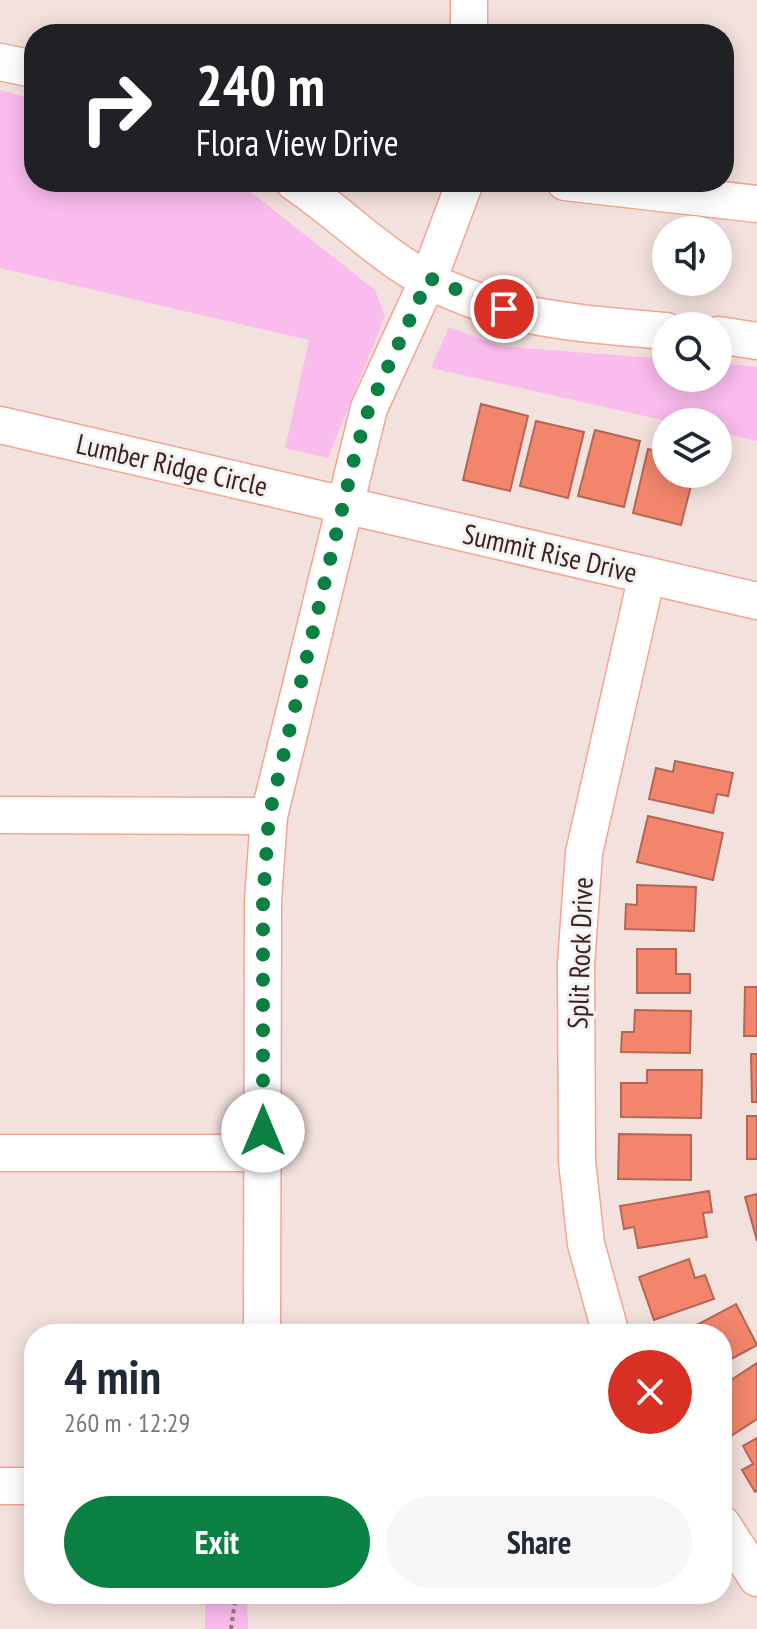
<!DOCTYPE html>
<html lang="en">
<head>
<meta charset="utf-8">
<style>
	:root { --surface:#fff; --page:#f6f6f7; --text:#1f2937; --muted:#747a83; --accent:#0b8043 }
	body { margin:0; font-family:"PT Sans Narrow",sans-serif; background:var(--page); color:var(--text); height:100vh; display:flex; flex-direction:column; font-size:30px; white-space:nowrap }
	* { box-sizing:border-box; margin:0 }
	p { font-size:26px; color:var(--muted) }
	.icon { flex:none; width:44px; height:44px; fill:none; stroke:currentColor; stroke-width:2; stroke-linecap:round; stroke-linejoin:round }
	.map { position:relative; flex:1; overflow:hidden }
	.sheet { position:absolute; left:24px; top:1324px; width:708px; height:280px; display:flex; flex-direction:column; background:var(--surface); border-radius:32px; box-shadow:0 4px 20px #0003 }
	.sheet>* { flex:none }
	.hud { position:absolute; left:24px; top:24px; width:710px; height:168px; border-radius:32px; box-shadow:0 4px 20px #0003; background:#202124; color:#fff; overflow:hidden }
	.buttons { position:absolute; left:652px; top:216px; display:grid; gap:16px }
	.buttons a { display:grid; place-items:center; width:80px; height:80px; border-radius:50%; background:var(--surface); box-shadow:0 4px 20px #0003; font-size:40px }
	.pin { position:absolute; display:grid; place-items:center; width:68px; height:68px; color:#fff; margin:-34px; border:4px solid #fff; border-radius:50%; box-shadow:0 2px 8px #0007 }
	.me { position:absolute; width:88px; margin:-44px; rotate:0deg; stroke-linejoin:round; filter:drop-shadow(0 0 6px #0008) }
	.turn { display:flex; align-items:center; gap:28px; height:168px; padding:0 40px; font-size:36px }
	.turn .icon { width:104px; height:104px; stroke-width:2.5 }
	.turn b { display:block; font-size:56px; line-height:68px }
	.round { display:grid; place-items:center; flex:none; width:84px; height:84px; border-radius:42px; background:var(--page) }
	.overview { display:flex; align-items:center; justify-content:space-between; height:136px; padding:0 40px }
	h1 { font-size:48px; font-weight:700; line-height:60px }
	.cta { display:flex; gap:16px; margin-top:auto; padding:16px 40px }
	.cta a { flex:1; height:92px; border-radius:48px; background:var(--accent); color:#fff; font-size:32px; font-weight:700; line-height:92px; text-align:center }
	.cta a+a { background:var(--page); color:var(--text) }
	.map>svg:first-child { display:block }
	.green { fill:#fabbed }
	.building { fill:#f2856c; stroke:#b36755; stroke-width:2 }
	.lines { fill:none; stroke-linecap:round; stroke-linejoin:round }
	.minor-casing { stroke:#f5a490; stroke-width:39 }
	.path { stroke:#937a74; stroke-width:4; stroke-dasharray:4 4; stroke-linecap:butt }
	.minor { stroke:#fff; stroke-width:36 }
	.route { stroke:#0b8043; stroke-width:14; stroke-dasharray:0 25.2 }
	.labels { text-anchor:middle; stroke-width:6; stroke-linejoin:round; paint-order:stroke }
	.street-label { font-size:28px; fill:#3f1f18; stroke:#f2f2f2 }
</style>
</head>
<body>
<div class="map">
<svg width="757" height="1629" viewBox="0 0 757 1629">
	<rect width="100%" height="100%" fill="#f3e1dd"/>
	<path class="green" d="M 0,90 L 34,99 L 34,182 L 238,182 L 375,290 L 385,316 L 328,458 L 285,448 L 309,340 L 0,268 Z
		M 449,327 L 500,346 L 666,359 L 666,378 L 718,378 L 718,363 L 757,367 L 757,441 L 718,432 L 718,422 L 672,422 L 431,368 Z
		M 205,1594 L 247,1594 L 248,1629 L 205,1629 Z"/>
	<path class="building" d="M 481,404 L 528,416 L 510,491 L 463,480 Z
		M 536,421 L 584,432 L 568,498 L 520,486 Z
		M 595,430 L 640,441 L 624,507 L 578,496 Z
		M 648,449 L 666,453 L 666,474 L 694,474 L 681,525 L 633,513 Z
		M 675,761 L 733,773 L 728,796 L 717,794 L 713,813 L 649,799 L 656,768 L 673,772 Z
		M 648,816 L 723,833 L 713,880 L 637,862 Z
		M 637,885 L 696,887 L 694,931 L 625,929 L 626,904 L 637,905 Z
		M 637,949 L 676,949 L 676,974 L 690,974 L 690,993 L 637,993 Z
		M 745,987 L 757,987 L 757,1036 L 744,1036 Z
		M 635,1010 L 691,1011 L 690,1053 L 621,1052 L 622,1032 L 634,1032 Z
		M 751,1054 L 757,1054 L 757,1102 L 752,1102 Z
		M 647,1070 L 702,1070 L 701,1118 L 621,1117 L 621,1083 L 647,1083 Z
		M 747,1116 L 757,1116 L 757,1159 L 747,1159 Z
		M 619,1134 L 691,1135 L 691,1180 L 618,1179 Z
		M 709,1191 L 712,1212 L 703,1213 L 707,1237 L 638,1248 L 634,1227 L 624,1229 L 620,1206 Z
		M 757,1194 L 757,1241 L 745,1197 Z
		M 689,1259 L 695,1278 L 705,1275 L 714,1299 L 654,1320 L 639,1277 Z
		M 736,1304 L 757,1345 L 722,1364 L 722,1334 L 680,1334 Z
		M 757,1363 L 757,1419 L 725,1440 L 722,1386 Z
		M 757,1438 L 757,1491 L 755,1492 L 742,1470 L 753,1464 L 743,1446 Z"/>
	<g class="lines">
		<defs>
			<path id="minor" d="M 469,0 L 469,34
				M 0,62 L 34,69
				M 294,182 C 331,207 364,239 401,264 C 483,318 572,323 666,331
				M 565,182 L 757,204
				M 718,335 L 757,341
				M 0,425 L 757,601
				M 0,815 L 269,816
				M 0,1153 L 263,1153
				M 262,1334 L 263,901 L 269,816 L 369,408 L 429,278 L 465,182
				M 611,1334 L 586,1244 L 577,1161 L 576,964 L 584,853 L 647,575
				M 0,1486 L 34,1486
				M 722,1524 L 757,1578"/>
		</defs>
		<use href="#minor" class="minor-casing"/>
		<path class="path" d="M 231,1629 L 236,1594"/>
		<use href="#minor" class="minor"/>
	</g>
	<g class="lines">
		<path class="route" d="M 263,1131 L 263,901 L 269,816 L 356,451 L 369,408 L 429,278 L 504,309"/>
	</g>
	<g class="labels">
		<g class="street-label">
			<text transform="translate(172 465) rotate(13)" y="10">Lumber Ridge Circle</text>
			<text transform="translate(550 553) rotate(13)" y="10">Summit Rise Drive</text>
			<text transform="translate(580 953) rotate(-88)" y="10">Split Rock Drive</text>
		</g>
	</g>
</svg>
<div class="buttons">
<a><svg class="icon" aria-label="sound" viewBox="0 0 24 24"><path d="M4 9h4l5-4v14l-5-4H4zM17 9q2 3 0 6"/></svg></a>
<a><svg class="icon" aria-label="search" viewBox="0 0 24 24"><circle cx="10" cy="10" r="6"/><path d="M15 15l6 6"/></svg></a>
<a><svg class="icon" aria-label="layers" viewBox="0 0 24 24"><path d="M12 4l9 5-9 5-9-5zM3 14l9 5 9-5"/></svg></a>
</div>
<div class="pin" style="left:504px;top:309px;background:#d93025"><svg class="icon" aria-label="arrive" viewBox="0 0 24 24"><path d="M6 21V4h12l-3 4 3 4H6"/></svg></div>
<svg class="me" style="left:263px;top:1131px" viewBox="-20 -20 40 40"><circle r="19" fill="#fff"/><path d="M0-13L10 11 0 6-10 11z" fill="#0b8043"/></svg>
<div class="hud">
<div class="turn"><svg class="icon" aria-label="right" viewBox="0 0 24 24"><path d="M7 20v-9h11M14 6l5 5-5 5"/></svg><div><b>240 m</b>Flora View Drive</div></div>
</div>
<section class="sheet">
<div class="overview"><div><h1>4 min</h1><p>260 m · 12:29</p></div><a class="round" style="background:#d93025;color:#fff"><svg class="icon" aria-label="close" viewBox="0 0 24 24"><path d="M6 6l12 12M18 6L6 18"/></svg></a></div>
<div class="cta"><a>Exit</a><a>Share</a></div>
</section>
</div>
</body>
</html>
